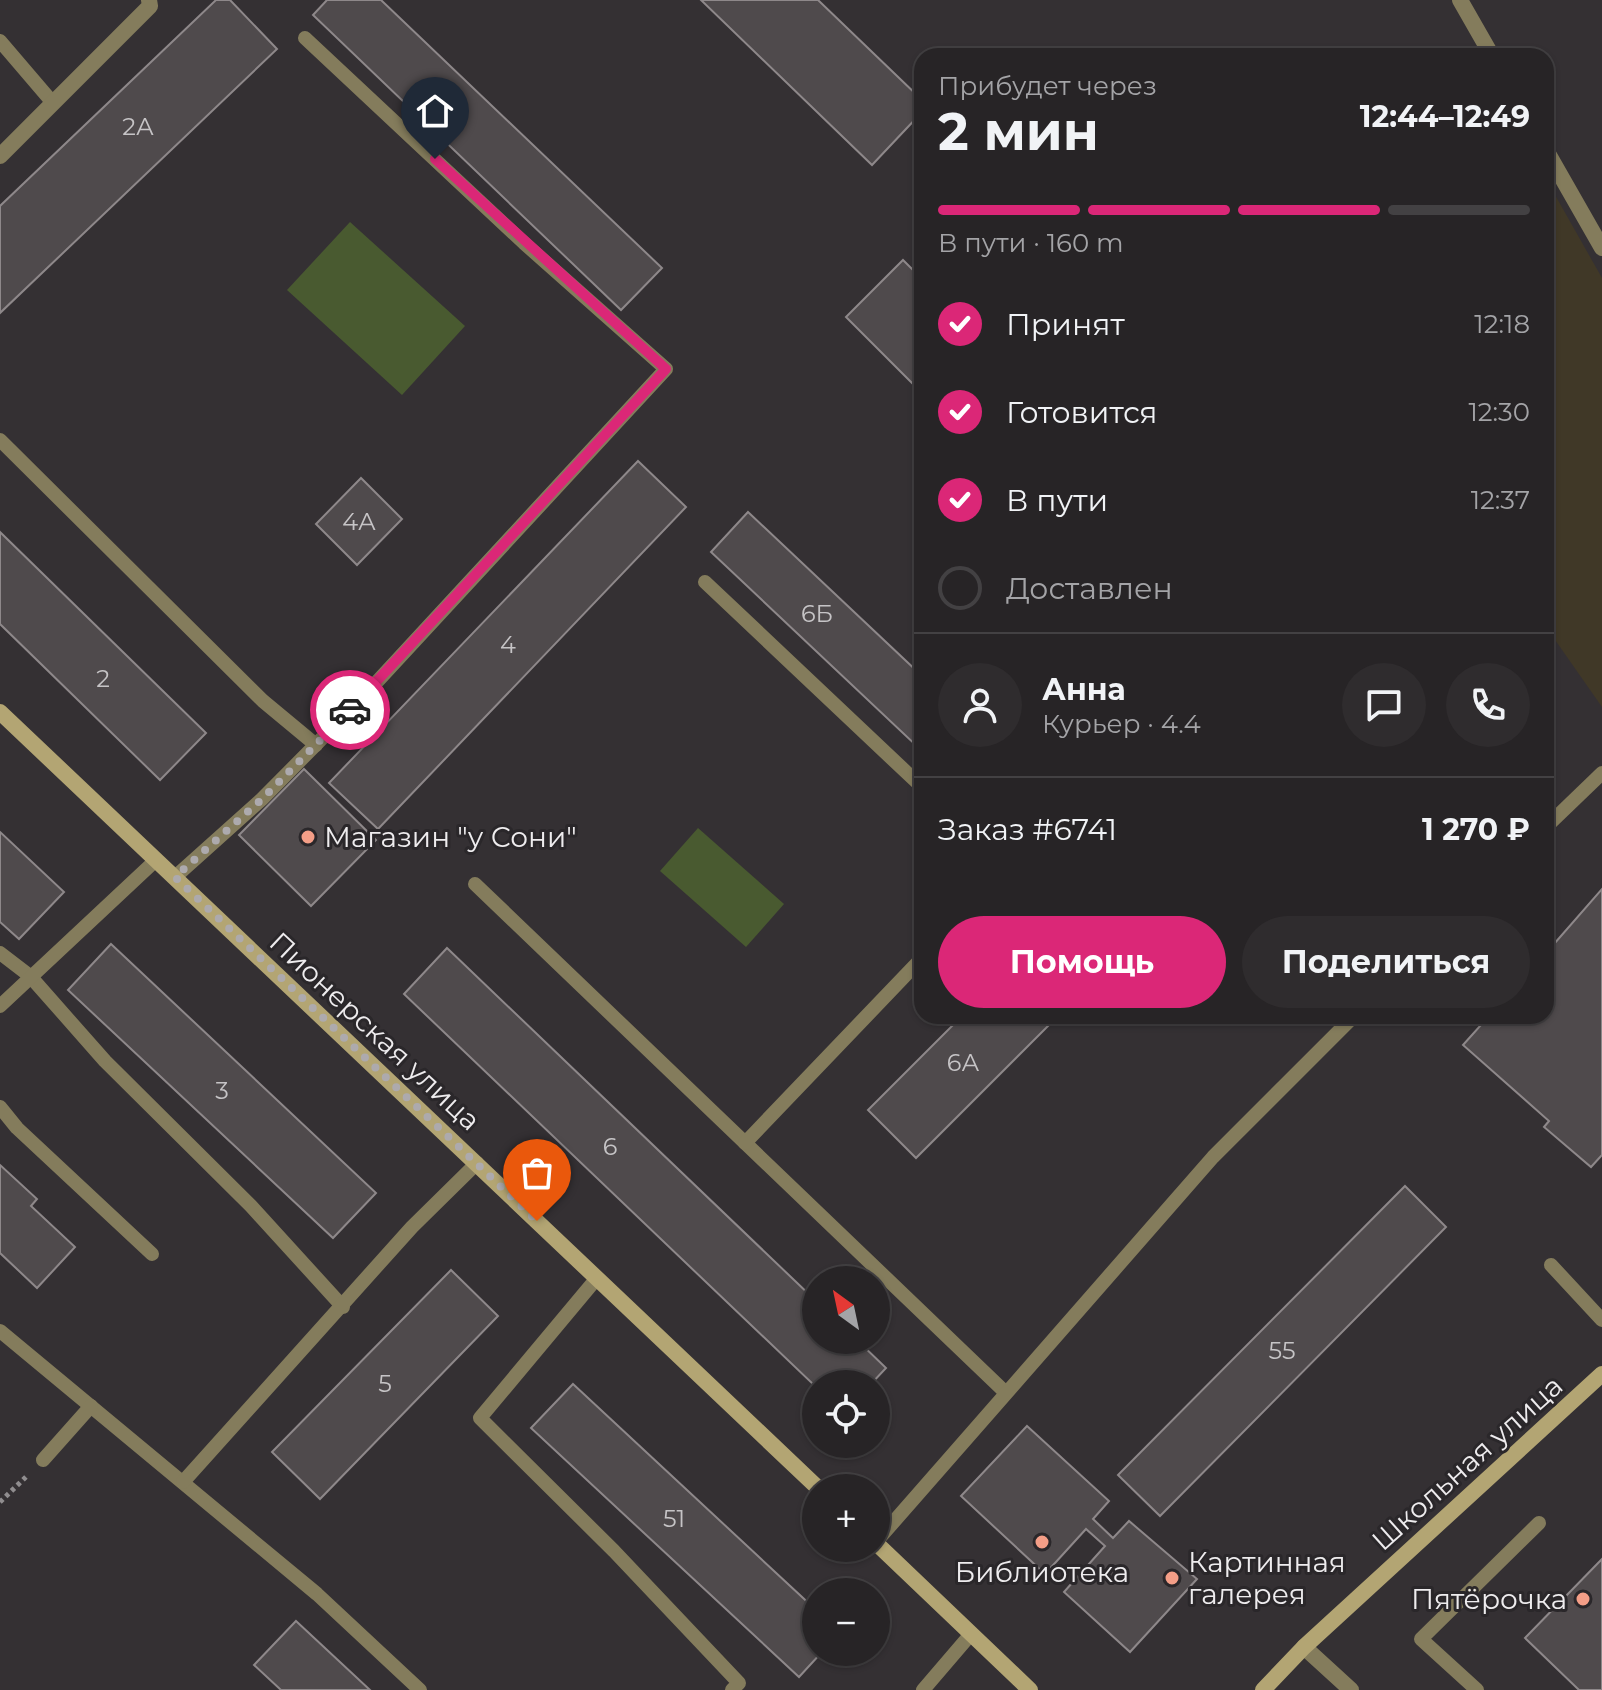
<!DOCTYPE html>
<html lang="ru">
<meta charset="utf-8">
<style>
body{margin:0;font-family:Montserrat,sans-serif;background:#2f2c2e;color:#f1f3f6;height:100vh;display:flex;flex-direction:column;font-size:30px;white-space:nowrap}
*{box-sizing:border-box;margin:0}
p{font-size:26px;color:#a4a4a7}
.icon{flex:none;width:44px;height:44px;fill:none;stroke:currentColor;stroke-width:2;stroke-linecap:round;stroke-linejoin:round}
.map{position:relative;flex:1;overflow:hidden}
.panel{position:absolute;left:914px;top:48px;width:640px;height:976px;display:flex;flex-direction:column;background:#272426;border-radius:24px;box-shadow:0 2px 6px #0004,0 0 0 2px #434143}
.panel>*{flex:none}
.needle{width:52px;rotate:327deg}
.tools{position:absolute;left:802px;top:1266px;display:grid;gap:16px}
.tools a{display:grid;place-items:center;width:88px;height:88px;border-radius:50%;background:#272426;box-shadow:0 2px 6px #0004,0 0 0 2px #434143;font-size:40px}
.pin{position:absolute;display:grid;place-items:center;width:68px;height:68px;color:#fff;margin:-82px -34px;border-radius:50% 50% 50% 0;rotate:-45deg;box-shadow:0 0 8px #0007}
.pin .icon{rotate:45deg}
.courier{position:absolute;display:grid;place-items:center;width:80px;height:80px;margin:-40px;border:6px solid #db2777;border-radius:50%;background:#fff;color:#222;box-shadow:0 2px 10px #0007}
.head em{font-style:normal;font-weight:700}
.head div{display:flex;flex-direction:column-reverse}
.head{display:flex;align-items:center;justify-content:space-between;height:136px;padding:0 24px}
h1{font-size:52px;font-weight:700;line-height:60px}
.bar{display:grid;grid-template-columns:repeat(4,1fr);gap:12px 8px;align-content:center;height:96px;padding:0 24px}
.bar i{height:10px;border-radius:6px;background:#434143}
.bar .selected{background:#db2777}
.bar p{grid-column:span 4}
.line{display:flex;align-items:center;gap:20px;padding:0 24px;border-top:2px solid #434143}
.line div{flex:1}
.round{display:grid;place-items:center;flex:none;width:84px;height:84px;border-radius:42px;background:#2f2c2e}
ol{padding:0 24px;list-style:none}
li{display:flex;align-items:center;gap:24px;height:88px}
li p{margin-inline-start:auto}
li .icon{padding:8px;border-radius:50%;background:#db2777;color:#fff;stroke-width:4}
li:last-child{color:#a4a4a7}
li i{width:44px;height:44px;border:4px solid #434143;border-radius:50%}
.action{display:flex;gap:16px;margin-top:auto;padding:16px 24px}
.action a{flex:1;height:92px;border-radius:48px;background:#db2777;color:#fff;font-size:32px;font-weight:700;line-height:92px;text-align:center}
.action a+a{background:#2f2c2e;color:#f1f3f6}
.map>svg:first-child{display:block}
.industrial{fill:#403827}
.green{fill:#495a30}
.building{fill:#4f4a4c;stroke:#8e888a;stroke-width:2}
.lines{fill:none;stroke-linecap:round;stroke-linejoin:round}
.path{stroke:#908d8f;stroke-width:5;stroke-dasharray:4 4;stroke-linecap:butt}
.lane{stroke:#847c5c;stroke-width:14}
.street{stroke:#847c5c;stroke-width:16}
.secondary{stroke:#b3a573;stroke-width:16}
.done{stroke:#adaaad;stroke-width:8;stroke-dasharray:0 14.4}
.route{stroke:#db2777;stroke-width:10}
.poi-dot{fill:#f49e87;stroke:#2a272a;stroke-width:3}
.labels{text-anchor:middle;stroke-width:6;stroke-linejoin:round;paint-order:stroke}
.number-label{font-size:24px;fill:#c6c4c6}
.poi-label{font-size:28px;fill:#eeecee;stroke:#2a272a;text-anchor:start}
.street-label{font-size:28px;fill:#eeecee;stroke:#2a272a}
</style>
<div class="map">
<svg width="1602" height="1690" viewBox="0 0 1602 1690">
<rect width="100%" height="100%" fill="#343033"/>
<polygon class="industrial" points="1546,179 1602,278 1602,707 1546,627"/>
<g class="green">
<polygon points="350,222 465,326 402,395 287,290"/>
<polygon points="698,828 784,904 746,947 660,871"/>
</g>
<g class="building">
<polygon points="216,0 230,0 277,49 0,313 0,206"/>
<polygon points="327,0 381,0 662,268 621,310 313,15"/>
<polygon points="701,0 818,0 922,100 922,112 872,165"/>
<polygon points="903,260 922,279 922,393 846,317"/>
<polygon points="638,461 686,507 378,829 329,783"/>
<polygon points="361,478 402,519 357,565 316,524"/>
<polygon points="748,512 922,676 922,751 711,552"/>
<polygon points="0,532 206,733 160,780 0,624"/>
<polygon points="304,769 376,840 311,906 239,835"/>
<polygon points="0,832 64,892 19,939 0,922"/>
<polygon points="1602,889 1602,1155 1591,1167 1544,1127 1549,1121 1463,1045 1489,1016 1546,1016 1546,937 1554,944"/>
<polygon points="111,944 376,1193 333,1238 68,990"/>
<polygon points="447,948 816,1301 816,1340 857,1340 886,1368 871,1384 816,1384 816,1387 404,994"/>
<polygon points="962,1016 1058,1016 916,1158 868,1110"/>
<polygon points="0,1165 37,1199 31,1206 75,1247 37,1288 0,1253"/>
<polygon points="1405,1186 1446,1227 1160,1516 1118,1475"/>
<polygon points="451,1270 498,1316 320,1499 272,1452"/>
<polygon points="573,1384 816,1610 816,1652 822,1652 799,1677 531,1428"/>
<polygon points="1027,1426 1109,1501 1093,1519 1113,1538 1129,1521 1197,1579 1130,1652 1064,1592 1105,1546 1086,1529 1045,1574 961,1496"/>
<polygon points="1602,1559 1602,1690 1579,1690 1525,1638"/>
<polygon points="296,1621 370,1690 281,1690 254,1665"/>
</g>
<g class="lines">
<polyline class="path" points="0,1502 28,1475"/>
<g class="lane">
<polyline points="0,41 53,103"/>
<polyline points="0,440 263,701 316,745"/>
<polyline points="705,582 922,787"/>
<polyline points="1546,827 1602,773"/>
<polyline points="175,877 262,799 362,698 666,369 524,243 305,38"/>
<polyline points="475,884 1005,1392"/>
<polyline points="0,953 30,976 105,1061 251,1206 343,1307"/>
<polyline points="0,1006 156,860"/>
<polyline points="0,1107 17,1128 152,1254"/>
<polyline points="745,1143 922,958"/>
<polyline points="1551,1265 1602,1320"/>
<polyline points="597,1278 480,1418 614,1551 739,1683 732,1690"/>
<polyline points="0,1331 317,1594 420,1690"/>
<polyline points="43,1460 91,1406"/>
<polyline points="183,1482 412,1227 477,1163"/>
<polyline points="876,1542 1213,1157 1354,1016"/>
<polyline points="923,1690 971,1634"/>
<polyline points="1477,1690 1421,1639 1539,1523"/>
</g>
<g class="street">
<polyline points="1460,0 1492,56"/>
<polyline points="1546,150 1602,248"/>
<polyline points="0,156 150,6 149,0"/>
<polyline points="1304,1647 1351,1690"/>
</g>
<g class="secondary">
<polyline points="0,712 818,1488"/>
<polyline points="876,1543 1030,1690"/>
<polyline points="1263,1690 1304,1647 1602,1374"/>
</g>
</g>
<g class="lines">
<polyline class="done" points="350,710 262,799 175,877 537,1221"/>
<polyline class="route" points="350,710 666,369 435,159"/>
</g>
<g class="poi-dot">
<circle cx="308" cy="837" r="8"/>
<circle cx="1042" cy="1542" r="8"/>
<circle cx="1172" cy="1578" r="8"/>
<circle cx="1583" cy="1599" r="8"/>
</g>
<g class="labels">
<g class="number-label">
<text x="138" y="135">2А</text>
<text x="359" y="530">4А</text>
<text x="817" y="622">6Б</text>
<text x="508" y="653">4</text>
<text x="103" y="687">2</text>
<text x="963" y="1071">6А</text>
<text x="222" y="1099">3</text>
<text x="610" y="1155">6</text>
<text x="1282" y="1359">55</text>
<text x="385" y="1392">5</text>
<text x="674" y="1527">51</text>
</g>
<g class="poi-label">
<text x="324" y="847">Магазин "у Сони"</text>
<text x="1188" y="1572">Картинная<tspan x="1188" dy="32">галерея</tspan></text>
<text x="1042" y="1582" text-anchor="middle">Библиотека</text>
<text x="1567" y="1609" text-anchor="end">Пятёрочка</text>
</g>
<g class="street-label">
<text transform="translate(375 1031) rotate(43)" y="10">Пионерская улица</text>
<text transform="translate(1467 1463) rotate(-42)" y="10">Школьная улица</text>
</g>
</g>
</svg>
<div class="tools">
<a><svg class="needle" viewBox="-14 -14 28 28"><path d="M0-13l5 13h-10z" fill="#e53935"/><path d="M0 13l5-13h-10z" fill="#a4a4a7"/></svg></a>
<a><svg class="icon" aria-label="locate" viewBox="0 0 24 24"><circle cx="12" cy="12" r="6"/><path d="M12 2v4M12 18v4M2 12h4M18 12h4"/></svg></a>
<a>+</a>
<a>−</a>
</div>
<div class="pin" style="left:537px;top:1221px;background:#ea580c"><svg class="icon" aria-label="bag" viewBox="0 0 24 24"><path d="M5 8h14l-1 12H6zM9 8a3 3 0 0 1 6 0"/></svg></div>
<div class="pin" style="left:435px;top:159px;background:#1f2937"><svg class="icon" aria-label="home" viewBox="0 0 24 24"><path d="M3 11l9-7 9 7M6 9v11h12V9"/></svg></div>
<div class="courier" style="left:350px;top:710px"><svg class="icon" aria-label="car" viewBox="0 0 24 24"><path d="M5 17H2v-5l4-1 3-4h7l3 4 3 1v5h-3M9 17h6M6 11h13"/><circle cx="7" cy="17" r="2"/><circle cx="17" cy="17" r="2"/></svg></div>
<section class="panel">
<div class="head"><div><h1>2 мин</h1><p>Прибудет через</p></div><em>12:44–12:49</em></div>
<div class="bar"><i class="selected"></i><i class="selected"></i><i class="selected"></i><i></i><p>В пути · 160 m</p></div>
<ol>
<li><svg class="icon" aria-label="check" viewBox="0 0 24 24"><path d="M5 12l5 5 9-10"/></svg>Принят<p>12:18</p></li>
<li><svg class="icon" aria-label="check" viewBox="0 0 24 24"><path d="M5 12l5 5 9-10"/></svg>Готовится<p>12:30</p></li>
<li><svg class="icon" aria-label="check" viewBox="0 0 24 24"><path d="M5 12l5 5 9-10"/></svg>В пути<p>12:37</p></li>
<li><i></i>Доставлен</li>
</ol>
<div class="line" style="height:144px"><a class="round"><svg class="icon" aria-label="person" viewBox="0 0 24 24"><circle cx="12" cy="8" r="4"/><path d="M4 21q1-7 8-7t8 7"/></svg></a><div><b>Анна</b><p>Курьер · 4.4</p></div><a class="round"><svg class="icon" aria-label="chat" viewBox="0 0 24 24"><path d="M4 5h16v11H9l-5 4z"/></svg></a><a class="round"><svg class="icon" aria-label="phone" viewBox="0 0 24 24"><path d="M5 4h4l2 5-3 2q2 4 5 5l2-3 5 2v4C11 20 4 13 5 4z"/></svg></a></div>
<div class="line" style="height:104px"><div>Заказ #6741</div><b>1 270 ₽</b></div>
<div class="action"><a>Помощь</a><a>Поделиться</a></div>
</section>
</div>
